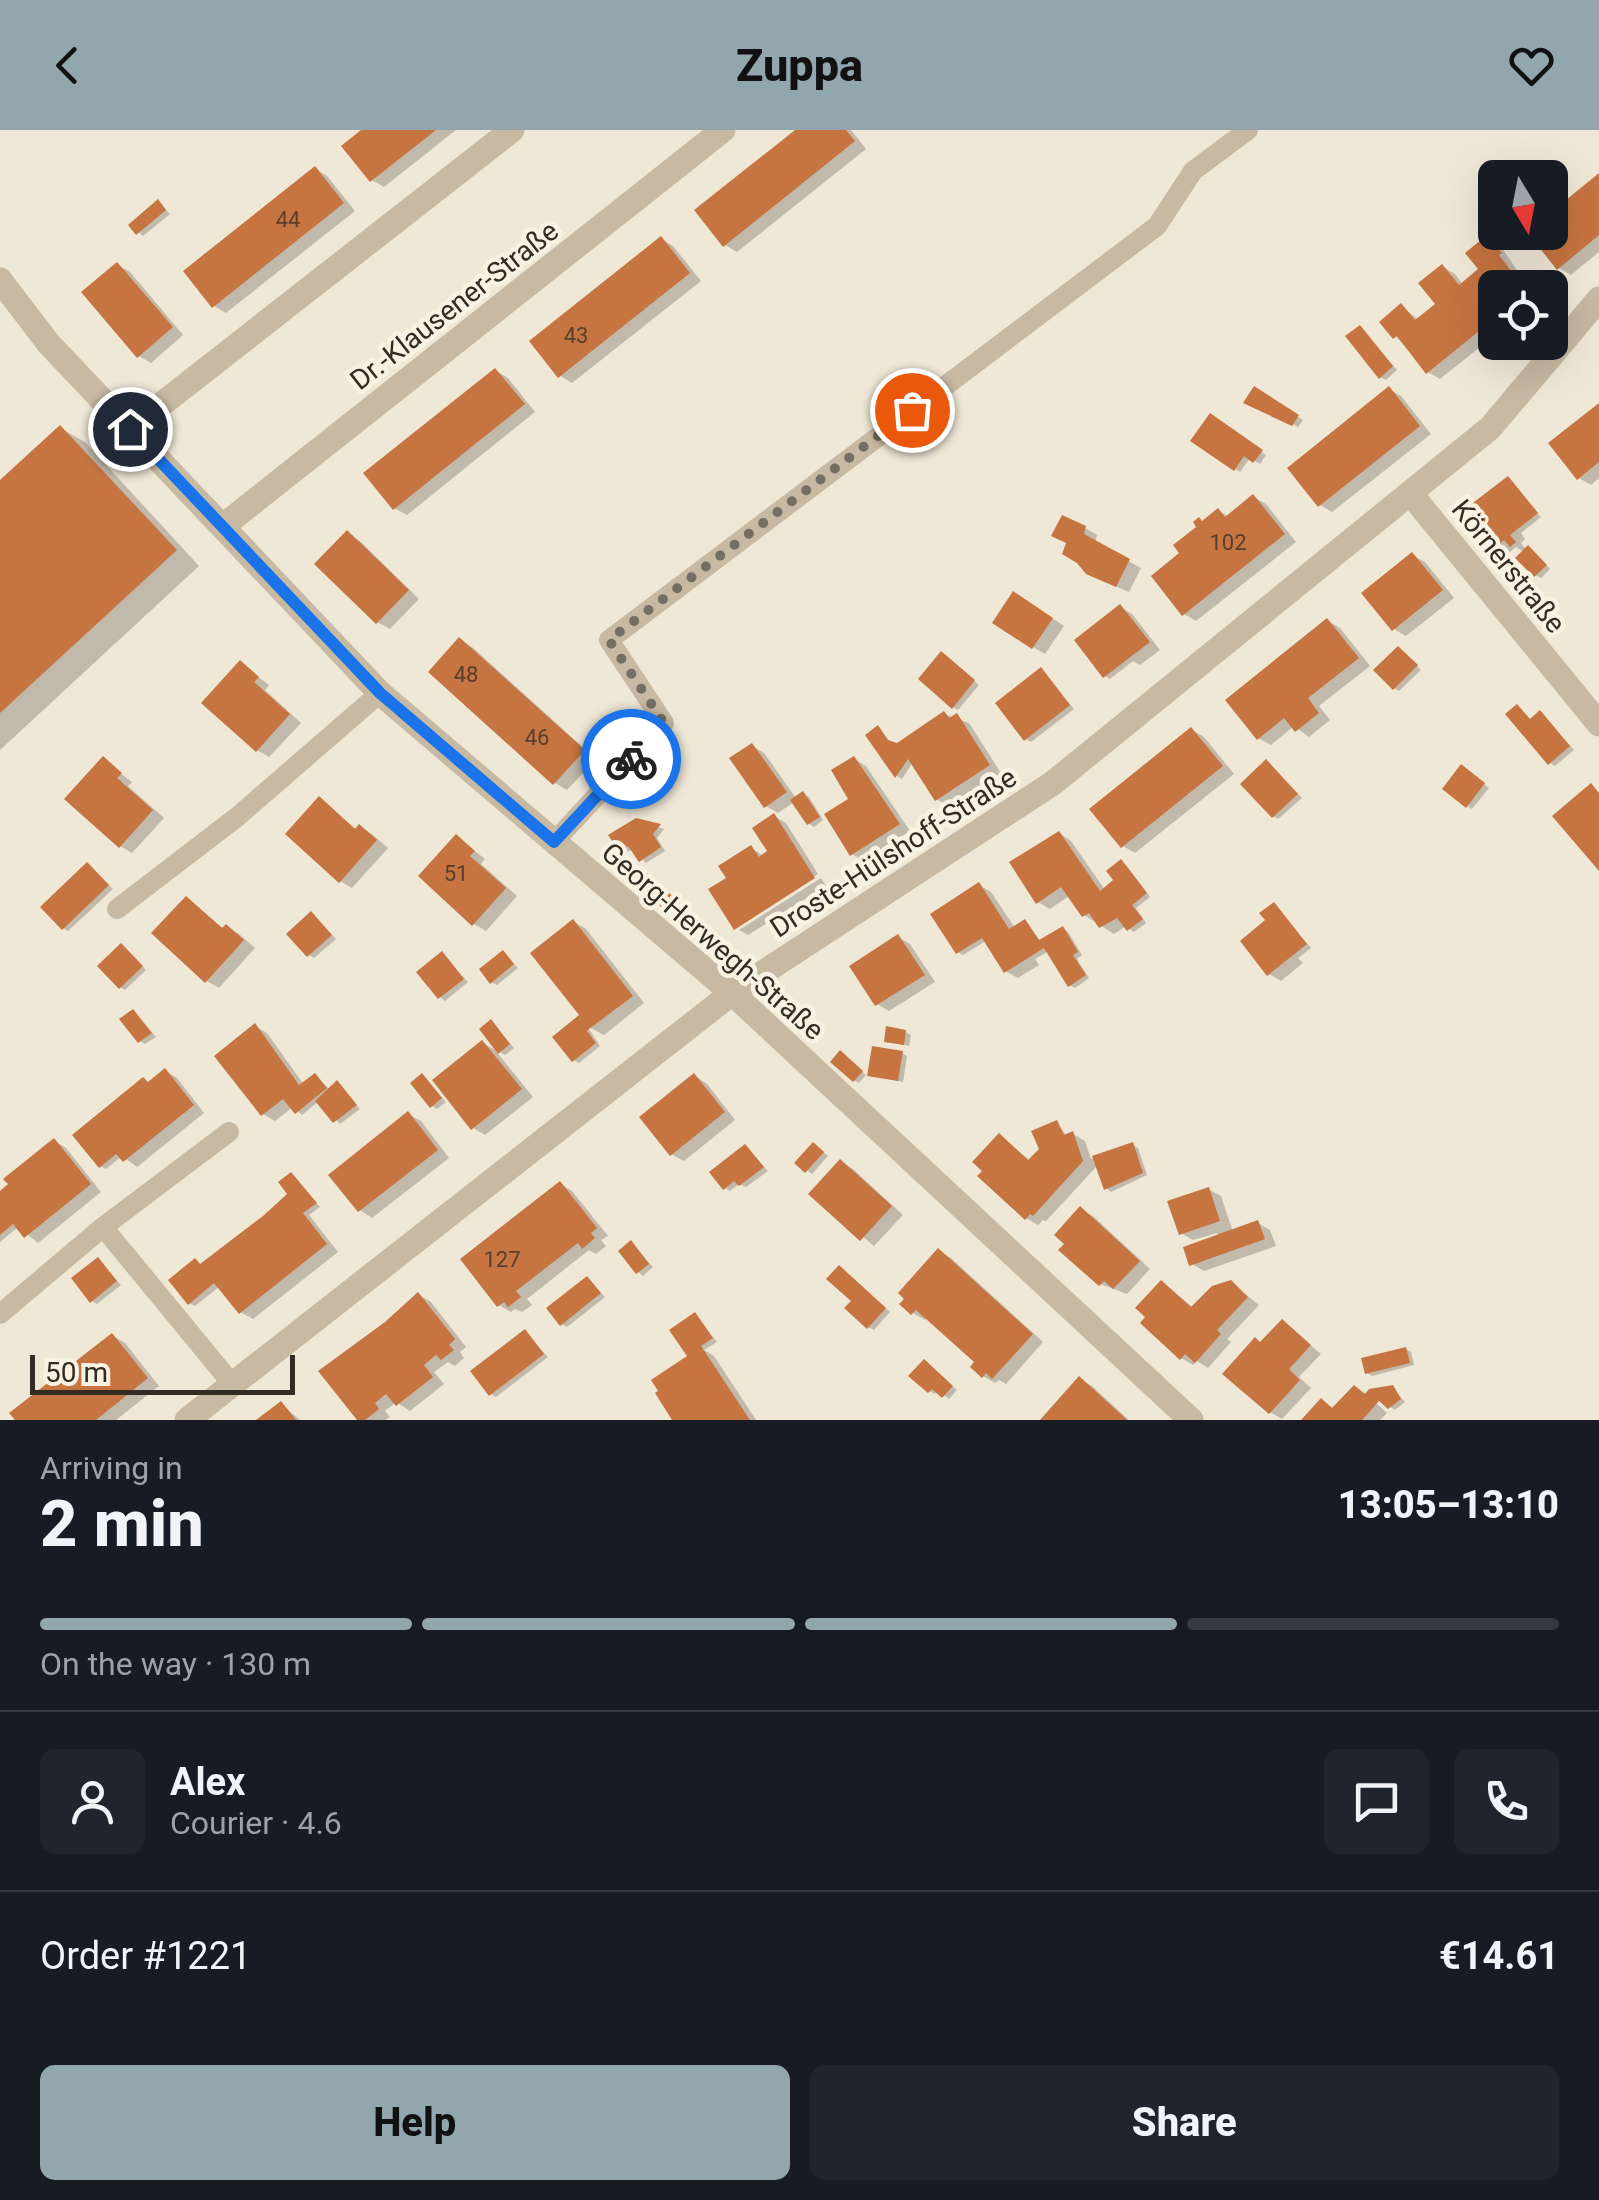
<!DOCTYPE html>
<meta charset="utf-8">
<style>
body{margin:0;font-family:Roboto,sans-serif;background:#20242c;color:#f1f3f6;height:100vh;display:flex;flex-direction:column;font-size:38px;white-space:nowrap}
*{box-sizing:border-box;margin:0}
p{font-size:32px;color:#9ea1a6}
.icon{flex:none;width:55px;height:55px;fill:none;stroke:currentColor;stroke-width:2;stroke-linecap:round;stroke-linejoin:round}
.map{position:relative;height:1290px;overflow:hidden}
.panel{display:flex;flex-direction:column;background:#171b24;flex:1}
.panel>*{flex:none}
.needle{width:65px;rotate:170deg}
.fabs{position:absolute;left:1478px;top:30px;display:grid;gap:20px}
.fabs a{display:grid;place-items:center;width:90px;height:90px;border-radius:15px;background:#171b24;box-shadow:0 10px 40px #0002;font-size:50px}
.scale{position:absolute;left:30px;bottom:25px;width:265px;box-sizing:border-box;padding-left:10px;border:5px solid #332c25;border-top:0;font-size:28px;line-height:35px;white-space:nowrap;color:#332c25;-webkit-text-stroke:8px #f8f2e3;paint-order:stroke}
.pin{position:absolute;display:grid;place-items:center;width:85px;height:85px;color:#fff;margin:-42px;border:5px solid #fff;border-radius:50%;box-shadow:0 2px 10px #0007}
.courier{position:absolute;display:grid;place-items:center;width:100px;height:100px;margin:-50px;border:8px solid #1a73e8;border-radius:50%;background:#fff;color:#222;box-shadow:0 2px 12px #0007}
.headline em{font-style:normal;font-weight:800}
.headline div{display:flex;flex-direction:column-reverse}
.headline{display:flex;align-items:center;justify-content:space-between;height:170px;padding:0 40px}
h1{font-size:65px;font-weight:800;line-height:75px}
.bar{display:grid;grid-template-columns:repeat(4,1fr);gap:15px 10px;align-content:center;height:120px;padding:0 40px}
.bar i{height:12px;border-radius:8px;background:#363941}
.bar .current{background:#91a6ad}
.bar p{grid-column:span 4}
.line{display:flex;align-items:center;gap:25px;padding:0 40px;border-top:2px solid #363941}
.line div{flex:1}
.round{display:grid;place-items:center;flex:none;width:105px;height:105px;border-radius:15px;background:#20242c}
.action{display:flex;gap:20px;margin-top:auto;padding:20px 40px}
.action a{flex:1;height:115px;border-radius:15px;background:#91a6ad;color:#111;font-size:40px;font-weight:800;line-height:115px;text-align:center}
.action a+a{background:#20242c;color:#f1f3f6}
header{display:flex;justify-content:space-between;align-items:center;height:130px;padding:0 40px;background:#91a6ad;color:#111;font-size:45px;font-weight:800}
.map>svg:first-child{display:block}
.shadow{fill:#0003}
.building{fill:#c67440}
.lines{fill:none;stroke-linecap:round;stroke-linejoin:round}
.lane{stroke:#c8b9a3;stroke-width:20}
.street{stroke:#c8b9a3;stroke-width:25}
.done{stroke:#756e63;stroke-width:10;stroke-dasharray:0 18}
.route{stroke:#1a73e8;stroke-width:12}
.labels{text-anchor:middle;stroke-width:9;stroke-linejoin:round;paint-order:stroke}
.number-label{font-size:22px;fill:#583e2c}
.street-label{font-size:28px;fill:#332c25;stroke:#f8f2e3}
</style>
<header><svg class="icon" aria-label="back" viewBox="0 0 24 24"><path d="M15 5l-7 7 7 7"/></svg>Zuppa<svg class="icon" aria-label="heart" viewBox="0 0 24 24"><path d="M12 20l-8-8c-3-5 5-10 8-4 3-6 11-1 8 4z"/></svg></header>
<div class="map">
<svg width="1599" height="1290" viewBox="0 0 1599 1290">
<rect width="100%" height="100%" fill="#f0e8d7"/>
<g class="shadow">
<polygon points="365,0 456,0 384,57 372,50"/>
<polygon points="799,0 851,0 866,19 737,122 725,115"/>
<polygon points="315,39 327,46 355,81 226,183 214,176"/>
<polygon points="1599,46 1599,122 1571,145 1559,138 1550,102 1550,86"/>
<polygon points="158,72 170,84 143,106 131,95"/>
<polygon points="1487,108 1500,115 1529,158 1495,158 1495,205 1440,249 1428,242 1383,192 1401,176 1419,190 1438,175 1443,137 1455,144 1463,155 1482,140"/>
<polygon points="661,109 673,116 701,151 572,253 560,246"/>
<polygon points="118,135 130,142 183,205 151,233 139,226"/>
<polygon points="1360,198 1397,240 1386,250 1380,247"/>
<polygon points="496,241 508,248 535,282 407,385 394,378"/>
<polygon points="1255,259 1303,290 1298,297 1247,272"/>
<polygon points="1389,259 1401,266 1431,304 1332,382 1320,375"/>
<polygon points="1599,276 1599,348 1591,355 1579,348"/>
<polygon points="1210,286 1266,325 1260,334 1250,328 1240,342 1193,311"/>
<polygon points="60,298 85,312 199,436 0,620 0,353"/>
<polygon points="1508,349 1541,387 1521,403 1525,409 1521,413 1526,420 1533,421 1550,439 1541,448 1535,445 1524,422 1516,417 1506,425 1494,418"/>
<polygon points="1254,367 1266,374 1296,412 1196,491 1184,484 1183,424 1203,393 1219,381 1229,387"/>
<polygon points="1085,398 1097,405 1095,413 1141,438 1129,462 1101,450 1069,414"/>
<polygon points="348,404 360,411 419,469 390,499 377,492"/>
<polygon points="1412,425 1425,432 1454,468 1406,506 1394,499"/>
<polygon points="1026,471 1064,496 1045,524 1033,517"/>
<polygon points="1120,477 1132,484 1160,520 1140,535 1133,531 1110,549 1105,546"/>
<polygon points="1328,491 1340,498 1370,536 1319,576 1330,590 1309,607 1294,596 1271,615 1258,608"/>
<polygon points="460,510 472,517 596,629 567,660 555,653"/>
<polygon points="1403,522 1421,540 1399,561 1394,558"/>
<polygon points="946,527 979,555 958,580 953,577"/>
<polygon points="240,533 269,555 265,560 301,593 269,627 257,620"/>
<polygon points="1041,540 1074,579 1031,612 1026,609"/>
<polygon points="1517,577 1531,591 1545,587 1574,620 1555,636 1550,633"/>
<polygon points="944,584 969,593 1001,643 949,676 936,669 913,632 902,649 897,646 869,605 878,598 892,614 900,616"/>
<polygon points="1192,600 1204,607 1234,644 1135,723 1123,716"/>
<polygon points="752,616 764,623 796,668 803,664 809,667 823,690 814,697 808,693 794,672 778,683 766,676"/>
<polygon points="854,629 866,636 910,701 864,731 852,724"/>
<polygon points="103,630 132,652 128,656 164,688 132,723 120,716"/>
<polygon points="1267,632 1302,668 1278,689 1273,686"/>
<polygon points="1467,641 1489,658 1472,679 1467,676"/>
<polygon points="319,669 357,700 360,697 372,704 388,718 352,758 340,751"/>
<polygon points="774,686 786,693 818,744 738,794 738,799 729,749 751,718 764,726 770,722"/>
<polygon points="636,690 664,699 657,708 665,721 646,733 633,719 626,723 621,720"/>
<polygon points="1059,703 1071,711 1105,760 1117,750 1121,732 1126,735 1150,767 1136,778 1146,793 1134,802 1126,796 1114,804 1084,785 1069,766 1050,779 1038,772"/>
<polygon points="457,707 485,729 481,734 517,766 486,801 474,794"/>
<polygon points="92,738 113,759 68,801 63,798"/>
<polygon points="650,747 683,777 676,785 671,782"/>
<polygon points="821,748 826,756 748,805 739,800"/>
<polygon points="979,755 991,762 1015,798 1025,792 1041,812 1063,799 1068,802 1082,825 1077,829 1089,848 1075,858 1069,855 1049,821 1035,829 1039,835 1018,848 1005,841 986,811 963,825 958,822"/>
<polygon points="186,769 224,799 226,797 239,804 255,818 219,858 207,851"/>
<polygon points="1274,775 1311,818 1298,828 1303,833 1281,851 1269,844 1265,794"/>
<polygon points="311,784 336,809 314,828 309,825"/>
<polygon points="574,792 586,799 644,873 604,905 587,896 600,916 579,933 574,930 582,886"/>
<polygon points="898,807 910,814 935,852 889,881 877,874"/>
<polygon points="126,819 146,840 125,860 120,857"/>
<polygon points="504,823 518,838 497,855 491,852"/>
<polygon points="442,824 468,852 445,871 440,867"/>
<polygon points="133,882 156,907 145,914 140,911"/>
<polygon points="491,892 514,918 505,925 500,922"/>
<polygon points="255,896 267,903 304,955 315,946 330,960 337,953 360,979 340,994 319,971 302,985 293,977 275,991 263,984"/>
<polygon points="905,902 911,905 909,916 887,911"/>
<polygon points="483,913 495,920 533,967 485,1005 473,998"/>
<polygon points="902,923 907,926 903,952 870,945"/>
<polygon points="845,926 866,945 859,953 854,950"/>
<polygon points="165,941 177,948 204,983 137,1037 122,1026 106,1039 100,1036 150,954"/>
<polygon points="695,946 707,954 735,990 684,1031 671,1024"/>
<polygon points="423,947 446,972 437,979 432,976"/>
<polygon points="408,984 421,991 449,1028 372,1088 360,1080 332,1045"/>
<polygon points="1057,993 1067,1006 1073,1004 1085,1011 1091,1029 1132,1015 1138,1018 1147,1045 1111,1062 1106,1058 1098,1035 1046,1091 1043,1090 1038,1095 1026,1088 999,1006 1032,1032"/>
<polygon points="54,1011 66,1018 101,1062 38,1113 18,1097 0,1112 0,1064"/>
<polygon points="745,1017 768,1041 746,1057 739,1054 730,1061 725,1058"/>
<polygon points="819,1018 828,1026 812,1044 798,1033"/>
<polygon points="841,1032 853,1039 903,1085 874,1116 811,1064"/>
<polygon points="292,1045 320,1077 309,1085 338,1122 253,1189 240,1182 220,1156 195,1176 189,1173 195,1131 202,1135 291,1065"/>
<polygon points="560,1054 572,1061 608,1106 601,1110 606,1116 596,1124 589,1120 527,1169 532,1175 522,1182 515,1179 511,1182 499,1175"/>
<polygon points="1208,1059 1221,1066 1233,1102 1258,1093 1270,1100 1276,1116 1204,1141 1192,1134 1218,1107 1217,1103 1193,1110 1181,1103"/>
<polygon points="1080,1080 1093,1086 1150,1139 1127,1164 1100,1154 1067,1114"/>
<polygon points="632,1113 653,1137 643,1146 638,1142"/>
<polygon points="939,1121 951,1128 1043,1212 1006,1254 999,1250 995,1253 983,1246 978,1232 928,1187 925,1190 913,1183"/>
<polygon points="98,1130 121,1155 97,1174 92,1171"/>
<polygon points="844,1141 890,1182 874,1200 868,1197 854,1170"/>
<polygon points="587,1149 605,1167 567,1197 562,1194"/>
<polygon points="1162,1153 1194,1178 1231,1153 1259,1175 1227,1209 1231,1212 1208,1238 1197,1231 1193,1235 1181,1228"/>
<polygon points="419,1165 431,1172 466,1217 460,1222 464,1228 455,1236 448,1232 434,1242 444,1254 410,1281 396,1272 385,1281 390,1287 385,1290 360,1290"/>
<polygon points="695,1185 717,1212 704,1220 714,1226 756,1290 675,1290 691,1226"/>
<polygon points="1283,1192 1321,1224 1299,1247 1311,1258 1282,1289 1270,1282 1262,1214"/>
<polygon points="525,1202 548,1227 496,1267 491,1264"/>
<polygon points="113,1206 125,1213 159,1256 116,1290 18,1290"/>
<polygon points="1405,1219 1411,1222 1414,1235 1372,1246 1367,1243"/>
<polygon points="929,1235 957,1260 949,1269 938,1261 935,1264 929,1261"/>
<polygon points="1079,1249 1092,1256 1129,1290 1044,1290"/>
<polygon points="1354,1258 1367,1265 1393,1258 1405,1272 1395,1280 1374,1267 1372,1269 1387,1283 1380,1290 1305,1290 1321,1271 1335,1279"/>
<polygon points="281,1274 300,1290 260,1290"/>
</g>
<g class="building">
<polygon points="361,0 436,0 370,52 341,16"/>
<polygon points="795,0 846,0 855,11 723,117 694,80"/>
<polygon points="315,36 344,73 212,178 183,141"/>
<polygon points="1599,43 1599,105 1557,140 1527,102 1550,102 1550,83"/>
<polygon points="158,69 166,80 136,105 128,95"/>
<polygon points="1487,105 1502,123 1499,125 1524,158 1495,158 1495,188 1426,244 1397,206 1393,209 1379,192 1401,173 1415,190 1435,174 1418,153 1442,134 1459,155 1478,139 1465,123"/>
<polygon points="661,106 690,143 558,248 529,211"/>
<polygon points="117,132 173,197 137,228 81,162"/>
<polygon points="1360,195 1393,236 1379,249 1345,206"/>
<polygon points="495,238 525,274 393,380 363,343"/>
<polygon points="1254,256 1299,285 1292,296 1243,273"/>
<polygon points="1389,256 1420,296 1318,377 1287,338"/>
<polygon points="1599,273 1599,332 1577,350 1548,313"/>
<polygon points="1210,283 1263,320 1253,333 1244,326 1234,341 1190,311"/>
<polygon points="60,295 177,420 0,583 0,350"/>
<polygon points="1508,346 1538,383 1510,405 1516,412 1510,417 1504,410 1492,420 1461,382"/>
<polygon points="1253,364 1285,404 1182,486 1151,446 1179,423 1173,415 1196,397 1193,392 1199,387 1202,391 1218,378 1225,387"/>
<polygon points="1062,385 1086,396 1084,404 1130,429 1116,457 1086,444 1077,433 1062,424 1066,413 1051,406"/>
<polygon points="347,400 409,460 376,494 314,434"/>
<polygon points="1528,415 1547,435 1534,447 1515,428"/>
<polygon points="1412,422 1443,460 1392,501 1361,463"/>
<polygon points="1013,461 1053,488 1032,519 992,493"/>
<polygon points="1120,474 1150,512 1103,548 1074,510"/>
<polygon points="1327,488 1359,528 1308,568 1319,583 1295,602 1284,588 1257,610 1225,570"/>
<polygon points="459,507 585,620 553,655 428,542"/>
<polygon points="1398,516 1418,535 1393,560 1373,540"/>
<polygon points="941,521 975,550 952,579 918,549"/>
<polygon points="240,530 259,547 254,552 290,584 256,622 201,573"/>
<polygon points="1041,537 1070,575 1024,611 995,573"/>
<polygon points="1517,574 1530,589 1540,580 1570,616 1548,635 1505,584"/>
<polygon points="944,581 949,588 957,583 990,635 935,671 908,629 895,648 865,605 878,595 888,610 897,613"/>
<polygon points="1191,597 1223,636 1121,718 1089,679"/>
<polygon points="752,613 787,662 764,678 729,628"/>
<polygon points="103,626 122,643 117,648 153,680 119,718 64,669"/>
<polygon points="854,626 900,694 850,726 824,684 848,669 831,640"/>
<polygon points="1266,629 1298,664 1272,688 1240,654"/>
<polygon points="1461,634 1485,653 1466,678 1442,659"/>
<polygon points="1591,653 1599,663 1599,741 1552,686"/>
<polygon points="803,661 820,687 807,695 790,670"/>
<polygon points="319,666 355,699 359,694 377,710 339,753 285,704"/>
<polygon points="774,683 815,748 734,800 708,759 726,748 718,736 751,715 759,727 767,721 752,698"/>
<polygon points="636,688 661,694 653,704 661,717 639,732 628,716 619,722 608,705"/>
<polygon points="1059,701 1100,761 1113,750 1106,741 1121,729 1147,763 1132,775 1143,789 1127,801 1117,788 1099,798 1089,783 1082,787 1061,757 1036,774 1009,732"/>
<polygon points="456,704 475,721 470,726 506,758 472,796 418,746"/>
<polygon points="87,732 109,755 62,800 40,777"/>
<polygon points="645,741 680,773 669,784 634,752"/>
<polygon points="979,752 1009,799 1025,789 1039,810 1063,796 1078,822 1073,825 1086,845 1068,857 1044,818 1004,843 982,808 956,824 930,784"/>
<polygon points="186,766 222,798 226,794 244,810 205,853 151,803"/>
<polygon points="1274,772 1307,814 1267,846 1240,811 1265,790 1259,783"/>
<polygon points="311,781 332,805 307,827 286,804"/>
<polygon points="573,789 633,866 589,899 587,901 596,913 572,932 552,907 579,885 530,823"/>
<polygon points="898,804 925,845 875,876 849,836"/>
<polygon points="121,813 143,836 119,859 97,836"/>
<polygon points="503,820 514,834 490,854 479,839"/>
<polygon points="442,821 464,849 438,869 416,842"/>
<polygon points="133,879 152,903 138,913 119,889"/>
<polygon points="491,889 510,914 498,924 479,899"/>
<polygon points="255,893 299,955 315,943 327,958 295,984 283,969 261,986 214,926"/>
<polygon points="886,896 906,900 904,915 884,912"/>
<polygon points="482,910 522,959 471,1000 432,950"/>
<polygon points="872,916 903,921 898,951 867,946"/>
<polygon points="840,920 863,941 853,952 830,932"/>
<polygon points="165,938 194,975 123,1032 116,1024 99,1038 72,1005 143,947 148,952"/>
<polygon points="422,943 442,968 430,978 410,953"/>
<polygon points="694,943 725,982 670,1026 639,987"/>
<polygon points="337,950 357,975 333,993 315,971"/>
<polygon points="408,981 438,1020 358,1082 328,1045"/>
<polygon points="1057,990 1064,1005 1073,1001 1083,1031 1033,1086 1030,1084 1025,1090 977,1046 982,1041 972,1032 999,1003 1028,1030 1039,1019 1031,1001"/>
<polygon points="54,1008 91,1054 24,1108 13,1094 0,1105 0,1061 8,1054 3,1049"/>
<polygon points="813,1012 824,1022 805,1043 794,1033"/>
<polygon points="1133,1012 1143,1043 1104,1060 1092,1026"/>
<polygon points="745,1014 764,1037 739,1056 734,1051 723,1060 709,1042"/>
<polygon points="840,1029 892,1076 860,1111 808,1064"/>
<polygon points="291,1042 317,1073 303,1083 327,1114 239,1184 214,1153 188,1175 168,1150 195,1128 200,1134 263,1086 287,1064 278,1052"/>
<polygon points="560,1051 597,1098 591,1103 595,1108 582,1119 578,1113 516,1161 521,1167 508,1177 504,1172 497,1177 460,1129"/>
<polygon points="1209,1057 1220,1091 1179,1105 1167,1071"/>
<polygon points="1080,1076 1140,1131 1113,1159 1104,1151 1099,1156 1058,1120 1064,1114 1054,1105"/>
<polygon points="1258,1090 1265,1109 1189,1136 1183,1117"/>
<polygon points="631,1110 649,1134 636,1144 618,1121"/>
<polygon points="938,1118 1033,1204 992,1249 986,1243 982,1248 970,1237 974,1232 916,1180 911,1185 899,1174 904,1169 898,1163"/>
<polygon points="98,1127 117,1151 90,1173 71,1148"/>
<polygon points="839,1135 886,1178 867,1199 844,1178 851,1171 826,1149"/>
<polygon points="587,1146 601,1163 560,1196 546,1178"/>
<polygon points="1161,1150 1191,1177 1212,1156 1231,1150 1248,1167 1217,1200 1221,1204 1195,1233 1185,1224 1180,1230 1140,1193 1145,1187 1135,1178"/>
<polygon points="418,1162 455,1209 449,1215 454,1220 441,1230 436,1225 424,1235 433,1247 396,1276 386,1264 375,1273 379,1279 365,1290 357,1290 318,1241 385,1192"/>
<polygon points="695,1182 713,1208 701,1216 750,1290 672,1290 655,1263 658,1261 651,1250 687,1226 669,1200"/>
<polygon points="1282,1189 1311,1215 1289,1239 1300,1250 1269,1284 1222,1244 1255,1207 1260,1212"/>
<polygon points="525,1199 544,1224 489,1266 470,1241"/>
<polygon points="112,1203 148,1248 96,1290 15,1290 9,1283"/>
<polygon points="1406,1217 1410,1233 1365,1244 1361,1228"/>
<polygon points="924,1229 953,1256 942,1268 932,1259 928,1263 908,1246"/>
<polygon points="1079,1246 1127,1290 1040,1290"/>
<polygon points="1354,1255 1365,1264 1369,1259 1393,1255 1401,1269 1388,1279 1379,1271 1362,1290 1301,1290 1321,1268 1332,1278"/>
<polygon points="281,1271 296,1290 256,1290"/>
</g>
<g class="lines">
<g class="lane">
<polyline points="554,712 664,593 609,510 1157,96 1193,41 1248,0"/>
<polyline points="117,779 237,687 380,563"/>
<polyline points="103,1097 233,1255"/>
<polyline points="0,1184 103,1097 229,1002"/>
</g>
<g class="street">
<polyline points="0,150 49,214 380,563 732,863 1191,1290"/>
<polyline points="130,299 512,0"/>
<polyline points="1410,363 1599,594"/>
<polyline points="223,396 723,0"/>
<polyline points="187,1290 732,863 1053,653 1490,298 1599,169"/>
</g>
</g>
<g class="lines">
<polyline class="done" points="631,629 664,593 609,510 912,280"/>
<polyline class="route" points="130,299 380,563 554,712 631,629"/>
</g>
<g class="labels">
<g class="number-label">
<text x="288" y="97">44</text>
<text x="576" y="213">43</text>
<text x="1228" y="420">102</text>
<text x="466" y="552">48</text>
<text x="537" y="615">46</text>
<text x="456" y="751">51</text>
<text x="502" y="1137">127</text>
</g>
<g class="street-label">
<text transform="translate(454 175) rotate(-38)" y="10">Dr.-Klausener-Straße</text>
<text transform="translate(1509 436) rotate(51)" y="10">Körnerstraße</text>
<text transform="translate(893 722) rotate(-33)" y="10">Droste-Hülshoff-Straße</text>
<text transform="translate(713 811) rotate(41)" y="10">Georg-Herwegh-Straße</text>
</g>
</g>
</svg>
<div class="fabs">
<a><svg class="needle" viewBox="-14 -14 28 28"><path d="M0-13l5 13h-10z" fill="#e53935"/><path d="M0 13l5-13h-10z" fill="#9ea1a6"/></svg></a>
<a><svg class="icon" aria-label="locate" viewBox="0 0 24 24"><circle cx="12" cy="12" r="6"/><path d="M12 2v4M12 18v4M2 12h4M18 12h4"/></svg></a>
</div>
<div class="scale">50 m</div>
<div class="pin" style="left:912px;top:280px;background:#ea580c"><svg class="icon" aria-label="bag" viewBox="0 0 24 24"><path d="M5 8h14l-1 12H6zM9 8a3 3 0 0 1 6 0"/></svg></div>
<div class="pin" style="left:130px;top:299px;background:#1f2937"><svg class="icon" aria-label="home" viewBox="0 0 24 24"><path d="M3 11l9-7 9 7M6 9v11h12V9"/></svg></div>
<div class="courier" style="left:631px;top:629px"><svg class="icon" aria-label="bike" viewBox="0 0 24 24"><circle cx="6" cy="16" r="4"/><circle cx="18" cy="16" r="4"/><path d="M6 16l4-8h5l3 8M10 8l3 8H6M13 5h3"/></svg></div>
</div>
<section class="panel">
<div class="headline"><div><h1>2 min</h1><p>Arriving in</p></div><em>13:05–13:10</em></div>
<div class="bar"><i class="current"></i><i class="current"></i><i class="current"></i><i></i><p>On the way · 130 m</p></div>
<div class="line" style="height:180px"><a class="round"><svg class="icon" aria-label="person" viewBox="0 0 24 24"><circle cx="12" cy="8" r="4"/><path d="M4 21q1-7 8-7t8 7"/></svg></a><div><b>Alex</b><p>Courier · 4.6</p></div><a class="round"><svg class="icon" aria-label="chat" viewBox="0 0 24 24"><path d="M4 5h16v11H9l-5 4z"/></svg></a><a class="round"><svg class="icon" aria-label="phone" viewBox="0 0 24 24"><path d="M5 4h4l2 5-3 2q2 4 5 5l2-3 5 2v4C11 20 4 13 5 4z"/></svg></a></div>
<div class="line" style="height:130px"><div>Order #1221</div><b>€14.61</b></div>
<div class="action"><a>Help</a><a>Share</a></div>
</section>
